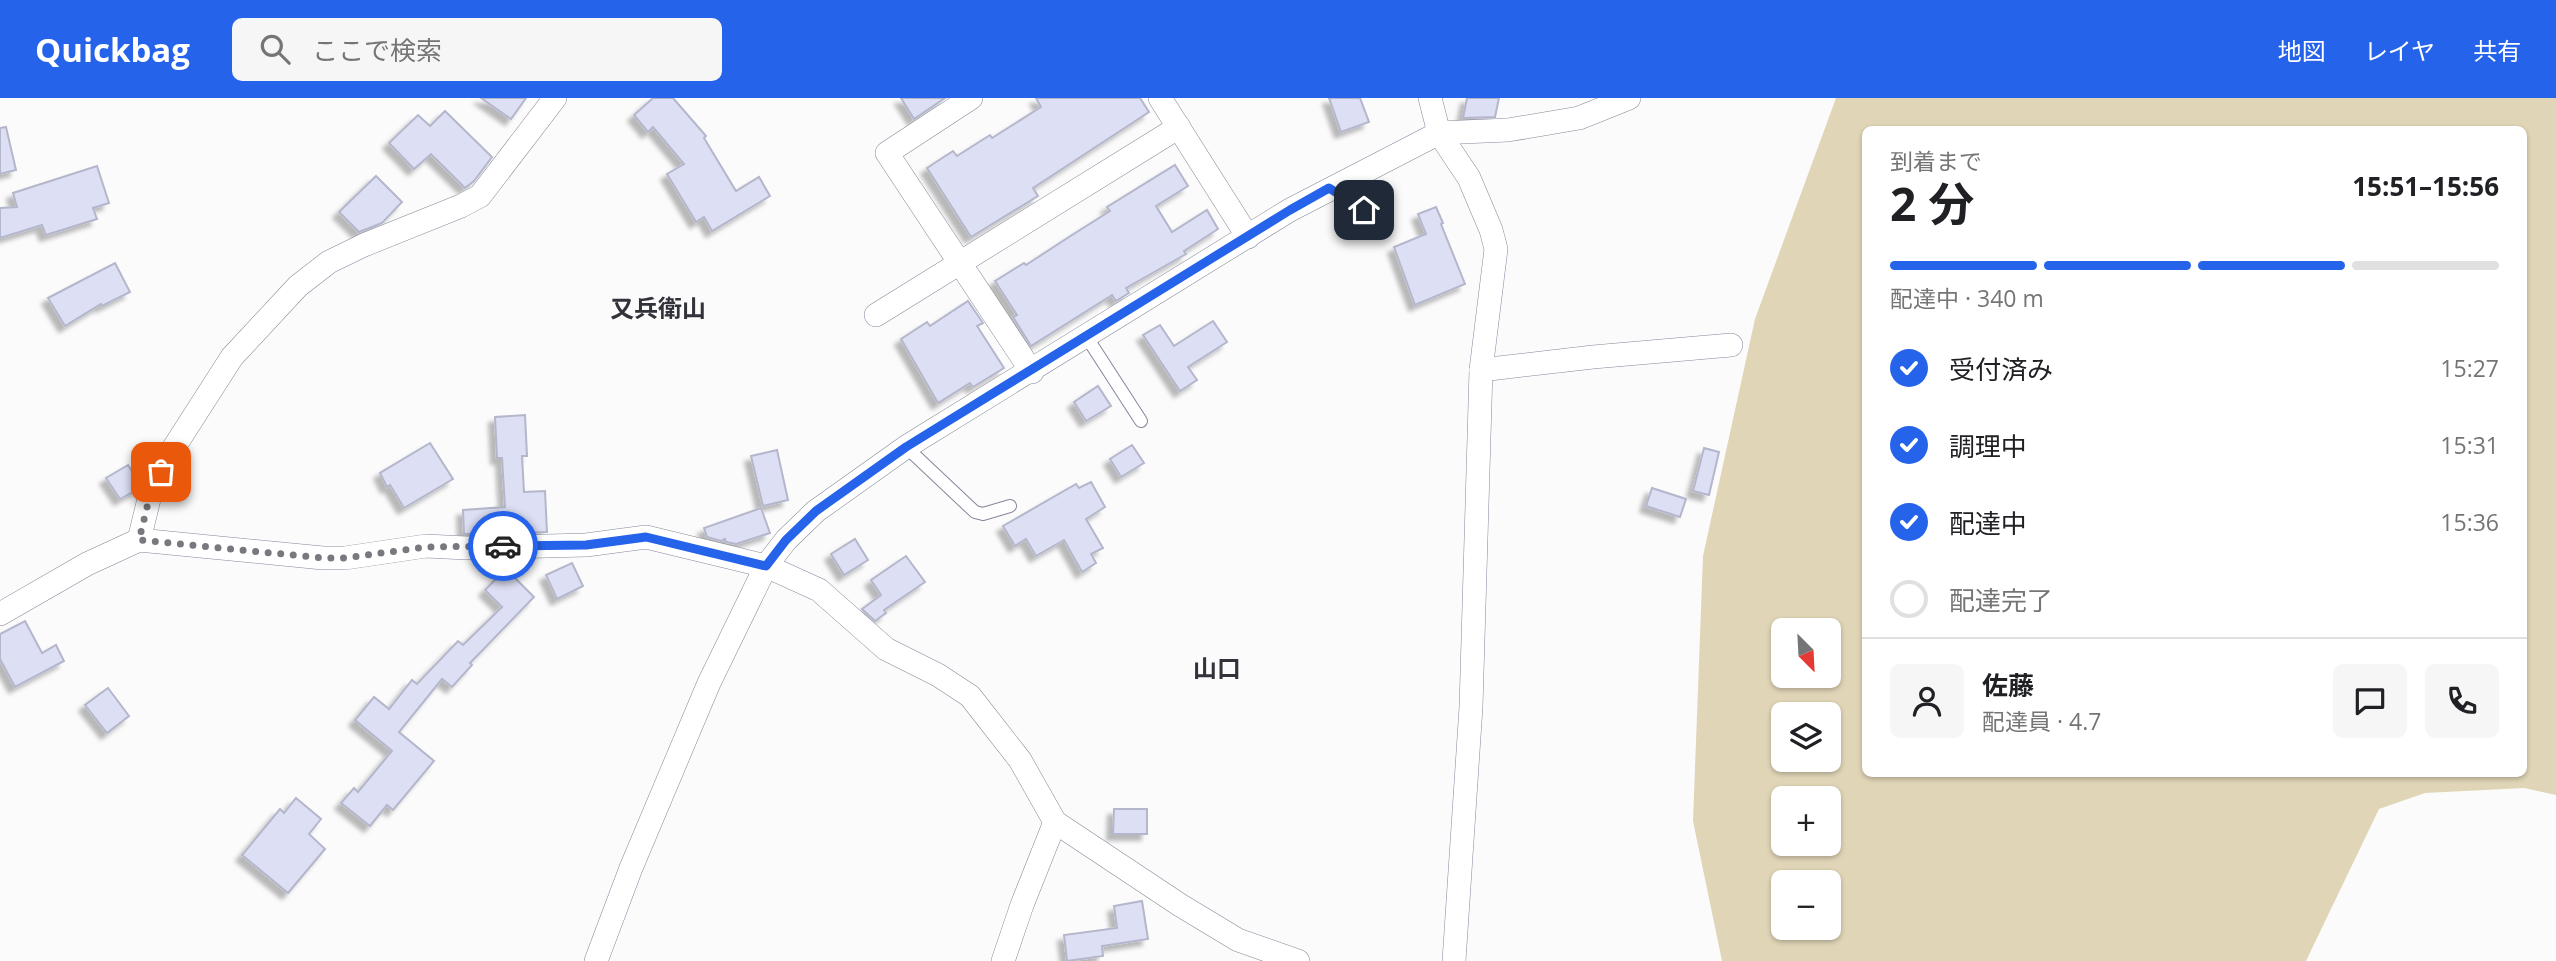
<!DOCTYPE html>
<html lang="ja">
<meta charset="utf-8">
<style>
body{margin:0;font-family:"Open Sans","Noto Sans JP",sans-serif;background:#f6f6f6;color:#202124;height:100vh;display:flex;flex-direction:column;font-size:26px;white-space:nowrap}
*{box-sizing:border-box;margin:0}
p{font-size:23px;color:#757577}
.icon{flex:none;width:38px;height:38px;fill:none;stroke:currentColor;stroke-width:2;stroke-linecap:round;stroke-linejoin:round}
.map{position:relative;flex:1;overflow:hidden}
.sheet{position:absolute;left:1862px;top:28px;width:665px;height:651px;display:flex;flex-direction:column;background:#fff;border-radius:10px;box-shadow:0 2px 5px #0004}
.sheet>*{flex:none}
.needle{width:46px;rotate:156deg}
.controls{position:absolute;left:1771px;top:520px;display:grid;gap:14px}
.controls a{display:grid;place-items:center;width:70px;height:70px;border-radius:10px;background:#fff;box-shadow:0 2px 5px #0004;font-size:35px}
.pin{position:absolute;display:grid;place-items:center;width:60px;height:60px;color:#fff;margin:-30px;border-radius:14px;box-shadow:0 4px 10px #0006}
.courier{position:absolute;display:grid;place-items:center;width:70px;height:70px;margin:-35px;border:5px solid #2563eb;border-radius:50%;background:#fff;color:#222;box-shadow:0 2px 9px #0007}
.overview em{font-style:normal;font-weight:700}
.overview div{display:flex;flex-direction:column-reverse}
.overview{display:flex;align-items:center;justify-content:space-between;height:119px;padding:0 28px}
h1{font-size:46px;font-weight:700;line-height:52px}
.bar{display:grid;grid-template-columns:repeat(4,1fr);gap:10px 7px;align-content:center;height:84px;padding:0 28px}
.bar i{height:9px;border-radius:5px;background:#e0e0e0}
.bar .active{background:#2563eb}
.bar p{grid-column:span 4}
.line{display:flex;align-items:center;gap:18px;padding:0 28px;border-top:2px solid #e0e0e0}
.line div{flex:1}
.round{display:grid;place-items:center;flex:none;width:74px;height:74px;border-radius:10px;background:#f6f6f6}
ol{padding:0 28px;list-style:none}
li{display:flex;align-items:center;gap:21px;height:77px}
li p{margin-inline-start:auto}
li .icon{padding:7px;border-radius:50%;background:#2563eb;color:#fff;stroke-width:4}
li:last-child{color:#757577}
li i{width:38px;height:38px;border:4px solid #e0e0e0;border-radius:50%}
header{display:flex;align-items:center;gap:42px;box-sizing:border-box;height:98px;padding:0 35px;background:#2563eb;color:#fff}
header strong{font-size:33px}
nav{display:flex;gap:38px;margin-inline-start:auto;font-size:24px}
.search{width:490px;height:63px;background:#f6f6f6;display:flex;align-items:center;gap:18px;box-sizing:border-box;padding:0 24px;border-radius:10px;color:#757577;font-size:26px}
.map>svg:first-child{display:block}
.green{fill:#e0d5b6;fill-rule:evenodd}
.building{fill:#dddff4;stroke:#b4b6cb;stroke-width:2;filter:url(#shadow)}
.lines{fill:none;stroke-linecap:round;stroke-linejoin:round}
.lane-casing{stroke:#85879a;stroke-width:14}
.street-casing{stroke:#85879a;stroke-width:24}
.lane{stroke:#fff;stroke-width:12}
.street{stroke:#fff;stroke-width:23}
.done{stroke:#78787e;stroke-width:7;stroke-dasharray:0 12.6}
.route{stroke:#2563eb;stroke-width:9}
.labels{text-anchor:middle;stroke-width:5;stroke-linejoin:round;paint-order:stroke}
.neighbourhood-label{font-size:24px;font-weight:bold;fill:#31323a;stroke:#fbfbfb}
</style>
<header>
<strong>Quickbag</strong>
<div class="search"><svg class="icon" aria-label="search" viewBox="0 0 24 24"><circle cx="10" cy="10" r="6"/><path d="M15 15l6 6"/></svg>ここで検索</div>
<nav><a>地図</a><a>レイヤ</a><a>共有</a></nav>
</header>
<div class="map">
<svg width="2556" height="863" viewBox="0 0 2556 863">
<defs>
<filter id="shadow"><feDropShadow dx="-6" dy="6" stdDeviation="2" flood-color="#0004"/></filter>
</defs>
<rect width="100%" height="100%" fill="#fbfbfb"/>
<path class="green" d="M1836,0h720v697l-32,-7 -99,5 -46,16 -73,152h-584l-29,-140 10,-265 52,-237zM1866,32h658v644h-658zM1783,532h46v46h-46zM1783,616h46v46h-46zM1783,700h46v46h-46zM1783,784h46v46h-46z"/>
<g class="building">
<polygon points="481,0 526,0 511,21"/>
<polygon points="653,0 673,0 706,38 704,40 736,93 759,79 770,98 712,133 704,119 696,124 667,76 684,66 653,29 648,34 634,17"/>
<polygon points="901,0 945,0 914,21"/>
<polygon points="1036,0 1140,0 1149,14 1033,90 1038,98 971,139 927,70 953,53 957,58 990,37 992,40 1041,9"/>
<polygon points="1329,0 1360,0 1369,24 1341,34"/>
<polygon points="1467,0 1499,0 1495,19 1463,20"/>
<polygon points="445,13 492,59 474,83 465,90 431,56 414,71 389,45 418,17 430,28"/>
<polygon points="6,29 16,72 0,76 0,30"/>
<polygon points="1175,67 1188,88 1156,108 1172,134 1207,112 1218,131 1184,153 1186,156 1126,190 1129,195 1116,203 1112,197 1031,248 1013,219 1017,217 995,183 1024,165 1026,167 1072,137 1110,113 1107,109"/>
<polygon points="97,68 109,105 93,110 97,121 46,137 42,127 0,140 0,110 17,109 13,95"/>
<polygon points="376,78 402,104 382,125 359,134 339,114"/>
<polygon points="1436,109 1443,125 1441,126 1465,186 1415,207 1394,149 1426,136 1418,116"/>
<polygon points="115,165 130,194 102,208 101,206 65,228 48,200"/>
<polygon points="968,203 983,225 977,228 1004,270 973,289 970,285 938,305 901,241 927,224 930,228"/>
<polygon points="1213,223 1227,244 1188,269 1197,282 1180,293 1143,237 1160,227 1174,248"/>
<polygon points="1098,288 1111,308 1086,323 1074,304"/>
<polygon points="525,317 527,358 522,358 524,394 545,393 547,434 464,436 463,412 505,409 502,360 497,360 495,319"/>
<polygon points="430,345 453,381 404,410 390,387 387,389 380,375"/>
<polygon points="1132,347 1144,365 1121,379 1110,361"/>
<polygon points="1704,350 1719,354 1709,397 1693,393"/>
<polygon points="777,352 788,402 763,408 751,358"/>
<polygon points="128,367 140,386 138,391 120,401 106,380"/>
<polygon points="1091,384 1105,409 1086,421 1103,450 1091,456 1096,465 1082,474 1064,442 1036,458 1026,441 1015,448 1003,428 1076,386 1079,390"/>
<polygon points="1652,390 1686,401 1680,419 1646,408"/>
<polygon points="761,410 770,435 736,446 726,444 725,441 721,443 707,439 704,430"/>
<polygon points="855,441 868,462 844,477 831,456"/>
<polygon points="906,458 925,484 884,512 886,515 875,523 862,511 881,497 871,482"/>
<polygon points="572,465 583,488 557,501 546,477"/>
<polygon points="506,471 534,499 470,565 472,567 452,589 442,581 399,634 434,663 393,712 387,707 370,728 341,705 354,690 358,694 392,653 355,622 374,599 389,611 412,582 417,586 458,543 463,547 502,509 485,492"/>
<polygon points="25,523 42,555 56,547 64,563 15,589 0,561 0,536"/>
<polygon points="108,590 129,618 107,635 85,607"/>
<polygon points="296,700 321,721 309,736 325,751 288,795 242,757 280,711 284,715"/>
<polygon points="1114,711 1147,711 1147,736 1113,736"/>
<polygon points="1142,803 1148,841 1102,848 1103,858 1067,863 1064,837 1117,830 1114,808"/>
</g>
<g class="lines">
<g class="lane-casing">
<g id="lane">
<polyline points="1329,90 1381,122"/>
<polyline points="1086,238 1141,323"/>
<polyline points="906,349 975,414 983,416 1010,408"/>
</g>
</g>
<g class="street-casing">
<g id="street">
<polyline points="971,0 887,55 1032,274"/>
<polyline points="1160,0 1248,139"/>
<polyline points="1430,0 1439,35 1469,80 1491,132 1496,151 1481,272 1471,609 1454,863"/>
<polyline points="876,217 1179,29"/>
<polyline points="1481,272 1593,259 1731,247"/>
<polyline points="139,442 150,397 173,351 232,259 298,188 329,164 364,147 461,108 480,98 555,0"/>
<polyline points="0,516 87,466 139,442 323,460 345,460 426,448 466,450 586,447 646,439 766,468 819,492 886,551 938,577 970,598 1020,662 1055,724 1180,807 1238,842 1298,863"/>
<polyline points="596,863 631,770 709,585 766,468 786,442 816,413 906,349 1290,112 1439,35 1508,32 1579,20 1629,0"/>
<polyline points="1003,863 1022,807 1055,724"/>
</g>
</g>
<use href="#lane" class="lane"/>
<use href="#street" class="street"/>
</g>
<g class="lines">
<polyline class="done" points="161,374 150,397 139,442 323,460 345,460 426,449 503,448"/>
<polyline class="route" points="503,448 586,447 646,439 766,468 786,442 816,413 906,349 1290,112 1329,90 1364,112"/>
</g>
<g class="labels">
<g class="neighbourhood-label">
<text x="658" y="219">又兵衛山</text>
<text x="1217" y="579">山口</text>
</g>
</g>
</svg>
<div class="controls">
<a><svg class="needle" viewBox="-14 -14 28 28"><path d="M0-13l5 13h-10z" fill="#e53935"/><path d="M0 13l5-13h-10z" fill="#757577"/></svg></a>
<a><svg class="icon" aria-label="layers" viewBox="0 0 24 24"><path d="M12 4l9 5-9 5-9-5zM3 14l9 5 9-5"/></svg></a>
<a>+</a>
<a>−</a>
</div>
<div class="pin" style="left:161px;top:374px;background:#ea580c"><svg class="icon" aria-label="bag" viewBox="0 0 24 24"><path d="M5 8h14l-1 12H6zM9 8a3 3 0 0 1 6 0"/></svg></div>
<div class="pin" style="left:1364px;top:112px;background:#1f2937"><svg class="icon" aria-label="home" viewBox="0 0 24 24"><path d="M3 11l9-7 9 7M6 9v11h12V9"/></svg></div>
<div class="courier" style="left:503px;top:448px"><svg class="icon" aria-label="car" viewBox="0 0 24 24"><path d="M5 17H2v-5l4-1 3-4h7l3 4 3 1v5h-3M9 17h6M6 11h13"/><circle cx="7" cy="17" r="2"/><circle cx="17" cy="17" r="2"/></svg></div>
<section class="sheet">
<div class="overview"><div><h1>2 分</h1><p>到着まで</p></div><em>15:51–15:56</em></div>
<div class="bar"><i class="active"></i><i class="active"></i><i class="active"></i><i></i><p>配達中 · 340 m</p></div>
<ol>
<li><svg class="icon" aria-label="check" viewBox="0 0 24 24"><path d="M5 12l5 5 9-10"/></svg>受付済み<p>15:27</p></li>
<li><svg class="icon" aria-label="check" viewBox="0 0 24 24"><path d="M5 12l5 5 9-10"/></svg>調理中<p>15:31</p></li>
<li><svg class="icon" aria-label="check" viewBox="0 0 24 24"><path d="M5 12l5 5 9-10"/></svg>配達中<p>15:36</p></li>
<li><i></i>配達完了</li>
</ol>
<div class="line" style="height:126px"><a class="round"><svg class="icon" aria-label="person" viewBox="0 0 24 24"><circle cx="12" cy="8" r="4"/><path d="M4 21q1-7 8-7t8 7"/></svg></a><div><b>佐藤</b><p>配達員 · 4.7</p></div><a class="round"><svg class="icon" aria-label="chat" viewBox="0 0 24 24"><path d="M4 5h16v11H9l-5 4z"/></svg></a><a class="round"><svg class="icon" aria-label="phone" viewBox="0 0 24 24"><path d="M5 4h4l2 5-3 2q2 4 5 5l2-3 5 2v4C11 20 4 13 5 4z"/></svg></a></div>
</section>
</div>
